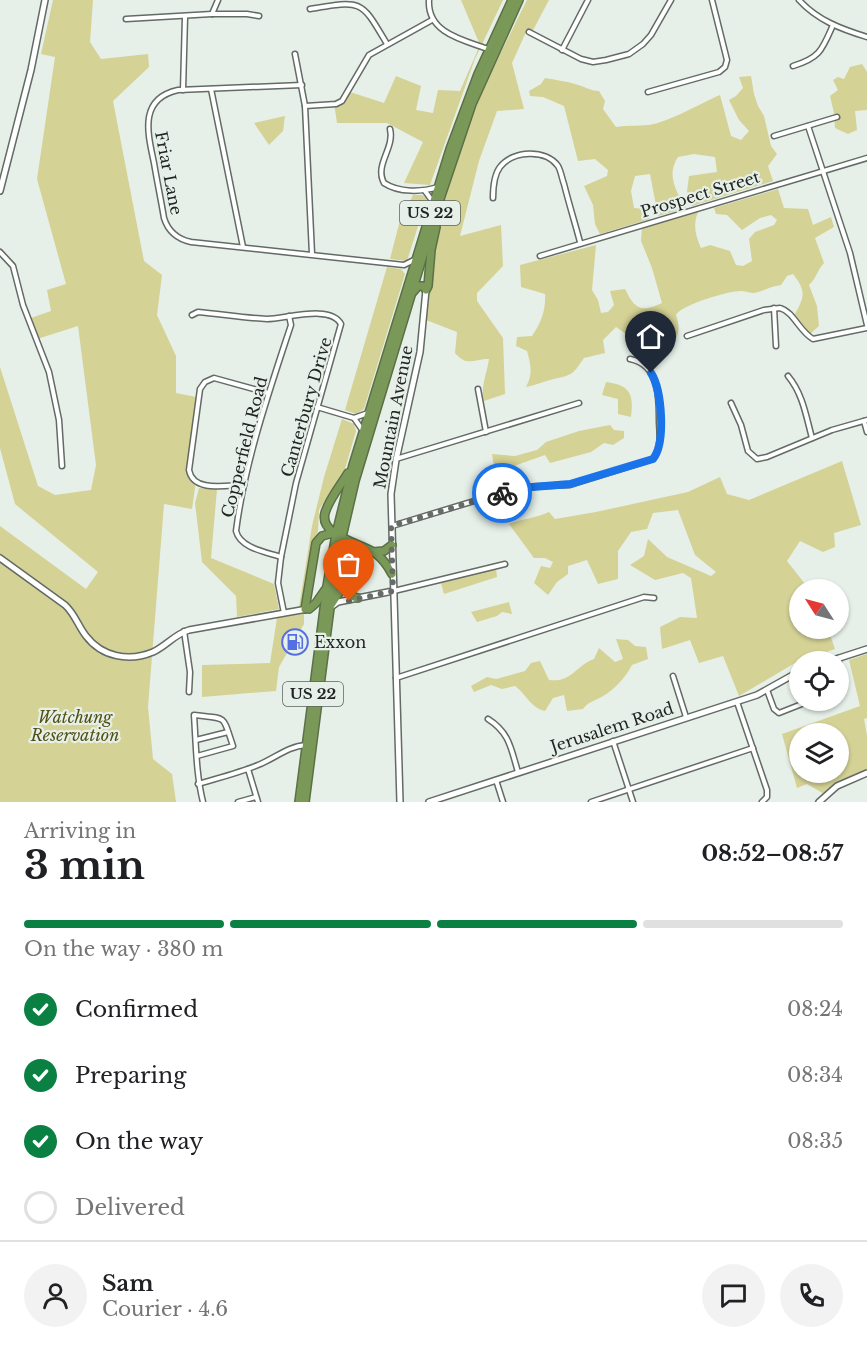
<!DOCTYPE html>
<meta charset="utf-8">
<style>
body{margin:0;font-family:"Libre Baskerville",serif;background:#f2f2f2;color:#202124;height:100vh;display:flex;flex-direction:column;font-size:22px;white-space:nowrap}
*{box-sizing:border-box;margin:0}
p{font-size:20px;color:#757577}
.icon{flex:none;width:33px;height:33px;fill:none;stroke:currentColor;stroke-width:2;stroke-linecap:round;stroke-linejoin:round}
.map{position:relative;height:802px;overflow:hidden}
.drawer{display:flex;flex-direction:column;background:#fff;flex:1}
.drawer>*{flex:none}
.needle{width:39px;rotate:306deg}
.buttons{position:absolute;left:789px;top:579px;display:grid;gap:12px}
.buttons a{display:grid;place-items:center;width:60px;height:60px;border-radius:50%;background:#fff;box-shadow:0 2px 4px #0004;font-size:30px}
.pin{position:absolute;display:grid;place-items:center;width:51px;height:51px;color:#fff;margin:-62px -26px;border-radius:50% 50% 50% 0;rotate:-45deg;box-shadow:0 0 6px #0007}
.pin .icon{rotate:45deg}
.courier{position:absolute;display:grid;place-items:center;width:60px;height:60px;margin:-30px;border:4px solid #1a73e8;border-radius:50%;background:#fff;color:#222;box-shadow:0 2px 8px #0007}
.headline em{font-style:normal;font-weight:800}
.headline div{display:flex;flex-direction:column-reverse}
.headline{display:flex;align-items:center;justify-content:space-between;height:102px;padding:0 24px}
h1{font-size:39px;font-weight:800;line-height:45px}
.bar{display:grid;grid-template-columns:repeat(4,1fr);gap:9px 6px;align-content:center;height:72px;padding:0 24px}
.bar i{height:8px;border-radius:4px;background:#e0e0e0}
.bar .active{background:#0b8043}
.bar p{grid-column:span 4}
.line{display:flex;align-items:center;gap:15px;padding:0 24px;border-top:2px solid #e0e0e0}
.line div{flex:1}
.round{display:grid;place-items:center;flex:none;width:63px;height:63px;border-radius:32px;background:#f2f2f2}
ol{padding:0 24px;list-style:none}
li{display:flex;align-items:center;gap:18px;height:66px}
li p{margin-inline-start:auto}
li .icon{padding:6px;border-radius:50%;background:#0b8043;color:#fff;stroke-width:4}
li:last-child{color:#757577}
li i{width:33px;height:33px;border:3px solid #e0e0e0;border-radius:50%}
.map>svg:first-child{display:block}
.green{fill:#d4d295;fill-rule:evenodd}
.lines{fill:none;stroke-linecap:round;stroke-linejoin:round}
.street-casing{stroke:#626b65;stroke-width:7}
.secondary-casing{stroke:#626b65;stroke-width:8}
.highway-casing{stroke:#5b7046;stroke-width:10}
.street{stroke:#fff;stroke-width:4}
.secondary{stroke:#fff;stroke-width:5}
.highway{stroke:#7a9959;stroke-width:7}
.done{stroke:#676c68;stroke-width:6;stroke-dasharray:0 10.8}
.route{stroke:#1a73e8;stroke-width:8}
.labels{text-anchor:middle;stroke-width:4.5;stroke-linejoin:round;paint-order:stroke}
.shield{fill:#e6f0e8;stroke:#5d625e;stroke-width:1.5}
.shield-label{font-size:15px;font-weight:bold;fill:#222523}
.street-label{font-size:16px;fill:#222523;stroke:#e6f0e8}
.poi-label{font-size:16px;fill:#222523;stroke:#e6f0e8;text-anchor:start}
.park-label{font-size:16px;font-style:italic;fill:#524f13;stroke:#e6f0e8}
</style>
<div class="map">
<svg width="867" height="802" viewBox="0 0 867 802">
<rect width="100%" height="100%" fill="#e6f0e8"/>
<g class="green">
<polygon points="53,0 93,0 90,42 101,59 148,54 149,67 113,101 144,261 162,275 157,315 176,356 176,393 201,398 190,471 196,481 192,509 164,504 148,707 153,759 172,774 176,802 0,802 0,526 86,589 98,572 15,504 0,448 0,367 38,486 55,495 91,490 96,465 78,326 37,339 28,319 51,311 47,290 66,284 37,179 55,57 41,54"/>
<polygon points="461,0 503,0 475,59 430,185 404,183 423,142 387,123 337,123 334,103 343,99 350,92 384,103 396,76 421,86 416,110 433,113 438,90 460,91 480,45"/>
<path d="M527,0h22l-18,34 -5,-2 -14,31 12,46 -27,2 -18,50 -19,75 41,-11 2,41 -26,27v8l26,37 2,56 -21,7c-4,-13 3,-28 5,-42 -16,0 -22,8 -34,-6l2,-21 -31,-12c5,-47 12,-94 24,-140 18,-63 48,-122 77,-180z"/>
<polygon points="862,64 867,72 867,110 855,111 857,130 848,134 835,128 834,113 830,96 838,90 833,80 838,77 844,79 850,67"/>
<path d="M751,76l3,18 4,12 6,10 7,30 6,8 -9,12 5,15 -81,25 -5,-15 2,-15 28,-4 -2,-15 -21,-3 -16,3c-12,18 -2,34 8,51l-28,8 -8,-42 -15,2 -4,15 3,17 12,1 4,10 -50,15 -5,-10 -2,-19 -9,-19 23,-10 1,-6 -13,-11 -17,2 -14,-55 -21,-9 -13,-1 -1,-5 12,-7 4,-6c10,2 20,3 30,6 9,2 15,7 24,7l6,10 -2,8 13,18c11,-2 22,-1 33,-2 20,-3 52,-22 71,-30l11,41 10,4 8,-9 -10,-11 -10,-20 7,-4 7,-8 -4,-11z"/>
<polygon points="285,116 283,131 269,145 254,123"/>
<path d="M778,189l6,19 24,1 5,16 18,-8 3,10 -19,11 9,25c-7,7 -7,15 -15,22l8,21 2,20 -9,8 -15,-20c10,-18 11,-23 -2,-40l-6,2 -6,9c-10,1 -17,6 -27,8 -4,0 -9,-2 -13,-2 -13,0 -60,14 -65,24 6,16 1,24 -9,38l-6,-10 -7,-3 -7,-19h-5l-13,15 -13,-9 -13,13 2,13 -21,5c-11,16 -11,17 -30,21 -9,2 -18,6 -28,8 7,-13 5,-22 1,-36l-11,-5 1,-9 15,-1c9,-13 14,-26 13,-42l-24,-7 -1,-22 76,-20 -4,45 6,10 3,13 7,-1 6,-7 -4,-14 15,-2c10,20 15,24 37,14l-10,-35 -11,-27 1,-13 58,-20c-8,15 -5,26 1,40l9,-3 20,6 6,14 7,1 9,-5 -3,-22 6,-7 19,-7 3,-5 -6,-5 -11,3 -18,12 -15,-15 -11,-1 -2,-6z"/>
<polygon points="413,195 422,195 427,198 407,261 390,259 399,224"/>
<polygon points="387,267 401,269 405,274 364,409 356,414 345,410"/>
<path d="M606,382c24,3 28,12 25,35l-13,-3v-15l-16,-4z"/>
<polygon points="342,419 354,424 356,431 345,469 319,510 318,531 313,543 303,604 299,607 312,526 324,477"/>
<polygon points="610,425 614,430 624,431 624,438 613,445 604,443 591,452 550,463 545,455 511,467 494,467 492,454 515,456 537,450 546,442 579,431"/>
<path d="M842,461l19,64 -27,8 1,14 -12,5 -23,-11 -13,20 22,28 -9,1v38l28,1 7,20 -40,14 -56,33 -16,-40 -24,7 -9,-23 -28,9 -2,-22 20,-10 17,1 -6,-40 -8,-5 -28,7 -25,-15 14,-9 4,-17 19,18 44,19 5,-4 -21,-17 -17,-45 -25,3 -6,16 -16,3 -13,19v28l-20,5 -11,-24 -19,6v8l-11,8 -9,13 -14,-12 7,-17 9,2 3,-6 -8,-4h-11l-25,-34c13,-5 27,-6 40,-12l6,7 41,-7 92,-20 32,-15 7,17 22,6z"/>
<polygon points="199,488 217,489 211,558 274,584 279,609 237,617 236,596 202,562 195,503"/>
<polygon points="496,568 497,577 444,594 441,583"/>
<polygon points="509,602 512,614 502,612 497,616 477,622 471,612"/>
<polygon points="304,613 304,624 279,667 276,691 202,697 202,665 270,663 277,618"/>
<path d="M616,639l12,1 7,6 11,1 2,12 -16,6c-6,12 -18,25 -29,31 -8,5 -14,5 -20,13l-16,2 -3,-16 -11,3 -8,13c-14,-3 -19,-17 -30,-25l-13,3 -11,-4 -17,7 -3,-6 16,-9 9,2 29,-8 6,-8 9,-2 9,19c23,3 27,-15 45,-21l5,-11 16,14 8,-3z"/>
<path d="M867,654v64l-3,1 3,17v37l-18,8 -23,14 -19,-11 -10,4 -15,-54 78,-28 -11,-46zM800,734h38v38h-38z"/>
</g>
<g class="lines">
<g class="street-casing">
<g id="street">
<path d="M429,0c-2,33 34,40 59,49"/>
<path d="M799,0c18,20 42,29 68,37"/>
<path d="M310,9c53,-9 51,-9 77,35"/>
<polyline points="212,14 218,0"/>
<polyline points="126,19 212,14 247,14 259,16"/>
<polyline points="529,32 581,59 593,62 606,60 629,54 643,44 651,35 671,0"/>
<polyline points="562,50 588,0"/>
<polyline points="295,54 305,106 312,254"/>
<path d="M793,66c27,-8 29,-16 40,-41"/>
<path d="M302,85l-124,5c-40,9 -30,44 -24,73 3,18 7,37 10,55 4,13 13,21 27,24l213,23 10,-5"/>
<polyline points="211,89 243,247"/>
<polyline points="183,90 185,17"/>
<polyline points="648,92 719,72 725,67 727,60 712,0"/>
<polyline points="305,106 336,104 342,101 369,55 432,20"/>
<polyline points="808,126 850,253 867,325"/>
<path d="M390,129c5,19 -16,36 -6,54 15,10 38,9 54,4"/>
<polyline points="774,136 837,117"/>
<polyline points="425,191 433,202"/>
<path d="M493,198c0,-10 1,-23 7,-31 13,-17 46,-18 58,-1 3,5 4,13 6,18 5,20 11,39 16,58"/>
<polyline points="0,252 13,266 23,305 49,372 59,420 62,466"/>
<polyline points="540,256 867,158"/>
<polyline points="774,308 776,346"/>
<path d="M192,315l6,-3c23,2 46,6 69,7 18,0 64,-15 74,5l-45,159 -15,74 -3,26 6,30"/>
<path d="M687,336l77,-26 16,-2c14,4 19,23 33,31l54,-11"/>
<path d="M788,376c15,18 18,40 24,62"/>
<polyline points="478,389 486,432"/>
<polyline points="731,403 741,425 748,451 757,459 767,457 832,430 867,420"/>
<polyline points="317,407 354,418 363,431"/>
<polyline points="354,418 368,413"/>
<polyline points="864,421 867,432"/>
<polyline points="396,459 579,403"/>
<path d="M244,485c-17,0 -51,8 -55,-15l11,-81 5,-7 9,-4 54,15"/>
<path d="M392,526l128,-39 50,-2 83,-26c8,-11 7,-23 6,-37 0,-24 1,-57 -29,-63"/>
<path d="M281,557c-15,-5 -41,-9 -45,-26 9,-70 33,-139 55,-206l-2,-9"/>
<polyline points="394,591 505,564"/>
<polyline points="184,631 190,672 189,692"/>
<polyline points="838,658 842,678 838,684"/>
<polyline points="673,676 686,717"/>
<polyline points="396,678 644,597 654,598"/>
<polyline points="767,690 774,709 779,713 812,700"/>
<polyline points="737,702 767,790 767,797 762,802"/>
<path d="M488,719c22,14 23,30 30,53"/>
<polyline points="196,740 228,732"/>
<polyline points="613,741 633,802"/>
<path d="M197,756l36,-10c-11,-32 -5,-27 -39,-31 2,29 2,59 9,87"/>
<polyline points="248,769 258,802"/>
<polyline points="496,780 503,802"/>
<path d="M198,784c20,-6 41,-11 60,-19 16,-6 30,-19 48,-20"/>
<polyline points="238,802 256,797"/>
<polyline points="591,802 753,748"/>
</g>
</g>
<g class="secondary-casing">
<g id="secondary">
<polyline points="0,191 31,70 45,0"/>
<path d="M0,558l65,47c10,9 13,21 21,31 16,21 43,26 67,16 13,-6 22,-18 36,-22l118,-21"/>
<polyline points="331,607 338,602 393,591"/>
<polyline points="827,662 867,649"/>
<polyline points="400,802 391,494 396,460 420,352 426,290"/>
<polyline points="429,802 757,695 800,671"/>
<polyline points="819,802 837,786 867,773"/>
</g>
</g>
<g class="highway-casing">
<g id="highway">
<polyline points="413,292 418,286 423,286 426,290 428,286 431,250 436,227"/>
<path d="M348,473c-7,12 -19,26 -23,40 -6,23 36,30 50,40 8,6 13,13 17,21"/>
<polyline points="373,552 384,551 392,545"/>
<polyline points="350,580 349,591 354,597 358,598"/>
<path d="M331,605l23,-35c0,-10 -5,-17 -15,-19"/>
<polyline points="305,609 316,543 322,536 333,533"/>
<polyline points="309,609 316,603 325,590"/>
<polyline points="299,802 327,586 336,534 353,465 450,149 478,74 512,0"/>
<polyline points="305,802 330,608 342,537 355,481 441,196 472,104 519,0"/>
</g>
</g>
<use href="#street" class="street"/>
<use href="#secondary" class="secondary"/>
<use href="#highway" class="highway"/>
</g>
<g class="lines">
<polyline class="done" points="349,601 393,591 391,526 502,493"/>
<path class="route" d="M502,493l18,-5 50,-4 83,-25c13,-16 9,-69 -2,-86"/>
</g>
<defs>
<g id="fuel-ring" transform="scale(1.35)"><circle r="9.5" fill="#e6f0e8" stroke="#546fe4" stroke-width="1.5"/><path d="M-5.5-6h7V0h2V4h1.3V-2.5L3-4.5l.8-.8L6-3V5H2.5V1h-1V6h-7ZM-4.2-4.7v3.2H.2V-4.7Z" fill="#546fe4"/></g>
</defs>
<g fill-rule="evenodd">
<use href="#fuel-ring" x="295" y="642"/>
</g>
<g class="labels">
<g class="shield">
<rect x="400" y="201" width="60" height="24" rx="4.5"/>
<rect x="283" y="682" width="60" height="24" rx="4.5"/>
</g>
<g class="shield-label">
<text x="430" y="218">US 22</text>
<text x="313" y="699">US 22</text>
</g>
<g class="street-label">
<text transform="translate(169 173) rotate(79)" y="6">Friar Lane</text>
<text transform="translate(700 194) rotate(-17)" y="6">Prospect Street</text>
<text transform="translate(306 407) rotate(-74)" y="6">Canterbury Drive</text>
<text transform="translate(393 417) rotate(-79)" y="6">Mountain Avenue</text>
<text transform="translate(244 447) rotate(-76)" y="6">Copperfield Road</text>
<text transform="translate(612 727) rotate(-18)" y="6">Jerusalem Road</text>
</g>
<g class="poi-label">
<text x="314" y="648">Exxon</text>
</g>
<g class="park-label">
<text x="75" y="723">Watchung<tspan x="75" dy="18">Reservation</tspan></text>
</g>
</g>
</svg>
<div class="buttons">
<a><svg class="needle" viewBox="-14 -14 28 28"><path d="M0-13l5 13h-10z" fill="#e53935"/><path d="M0 13l5-13h-10z" fill="#757577"/></svg></a>
<a><svg class="icon" aria-label="locate" viewBox="0 0 24 24"><circle cx="12" cy="12" r="6"/><path d="M12 2v4M12 18v4M2 12h4M18 12h4"/></svg></a>
<a><svg class="icon" aria-label="layers" viewBox="0 0 24 24"><path d="M12 4l9 5-9 5-9-5zM3 14l9 5 9-5"/></svg></a>
</div>
<div class="pin" style="left:349px;top:601px;background:#ea580c"><svg class="icon" aria-label="bag" viewBox="0 0 24 24"><path d="M5 8h14l-1 12H6zM9 8a3 3 0 0 1 6 0"/></svg></div>
<div class="pin" style="left:651px;top:373px;background:#1f2937"><svg class="icon" aria-label="home" viewBox="0 0 24 24"><path d="M3 11l9-7 9 7M6 9v11h12V9"/></svg></div>
<div class="courier" style="left:502px;top:493px"><svg class="icon" aria-label="bike" viewBox="0 0 24 24"><circle cx="6" cy="16" r="4"/><circle cx="18" cy="16" r="4"/><path d="M6 16l4-8h5l3 8M10 8l3 8H6M13 5h3"/></svg></div>
</div>
<section class="drawer">
<div class="headline"><div><h1>3 min</h1><p>Arriving in</p></div><em>08:52–08:57</em></div>
<div class="bar"><i class="active"></i><i class="active"></i><i class="active"></i><i></i><p>On the way · 380 m</p></div>
<ol>
<li><svg class="icon" aria-label="check" viewBox="0 0 24 24"><path d="M5 12l5 5 9-10"/></svg>Confirmed<p>08:24</p></li>
<li><svg class="icon" aria-label="check" viewBox="0 0 24 24"><path d="M5 12l5 5 9-10"/></svg>Preparing<p>08:34</p></li>
<li><svg class="icon" aria-label="check" viewBox="0 0 24 24"><path d="M5 12l5 5 9-10"/></svg>On the way<p>08:35</p></li>
<li><i></i>Delivered</li>
</ol>
<div class="line" style="height:108px"><a class="round"><svg class="icon" aria-label="person" viewBox="0 0 24 24"><circle cx="12" cy="8" r="4"/><path d="M4 21q1-7 8-7t8 7"/></svg></a><div><b>Sam</b><p>Courier · 4.6</p></div><a class="round"><svg class="icon" aria-label="chat" viewBox="0 0 24 24"><path d="M4 5h16v11H9l-5 4z"/></svg></a><a class="round"><svg class="icon" aria-label="phone" viewBox="0 0 24 24"><path d="M5 4h4l2 5-3 2q2 4 5 5l2-3 5 2v4C11 20 4 13 5 4z"/></svg></a></div>
</section>
